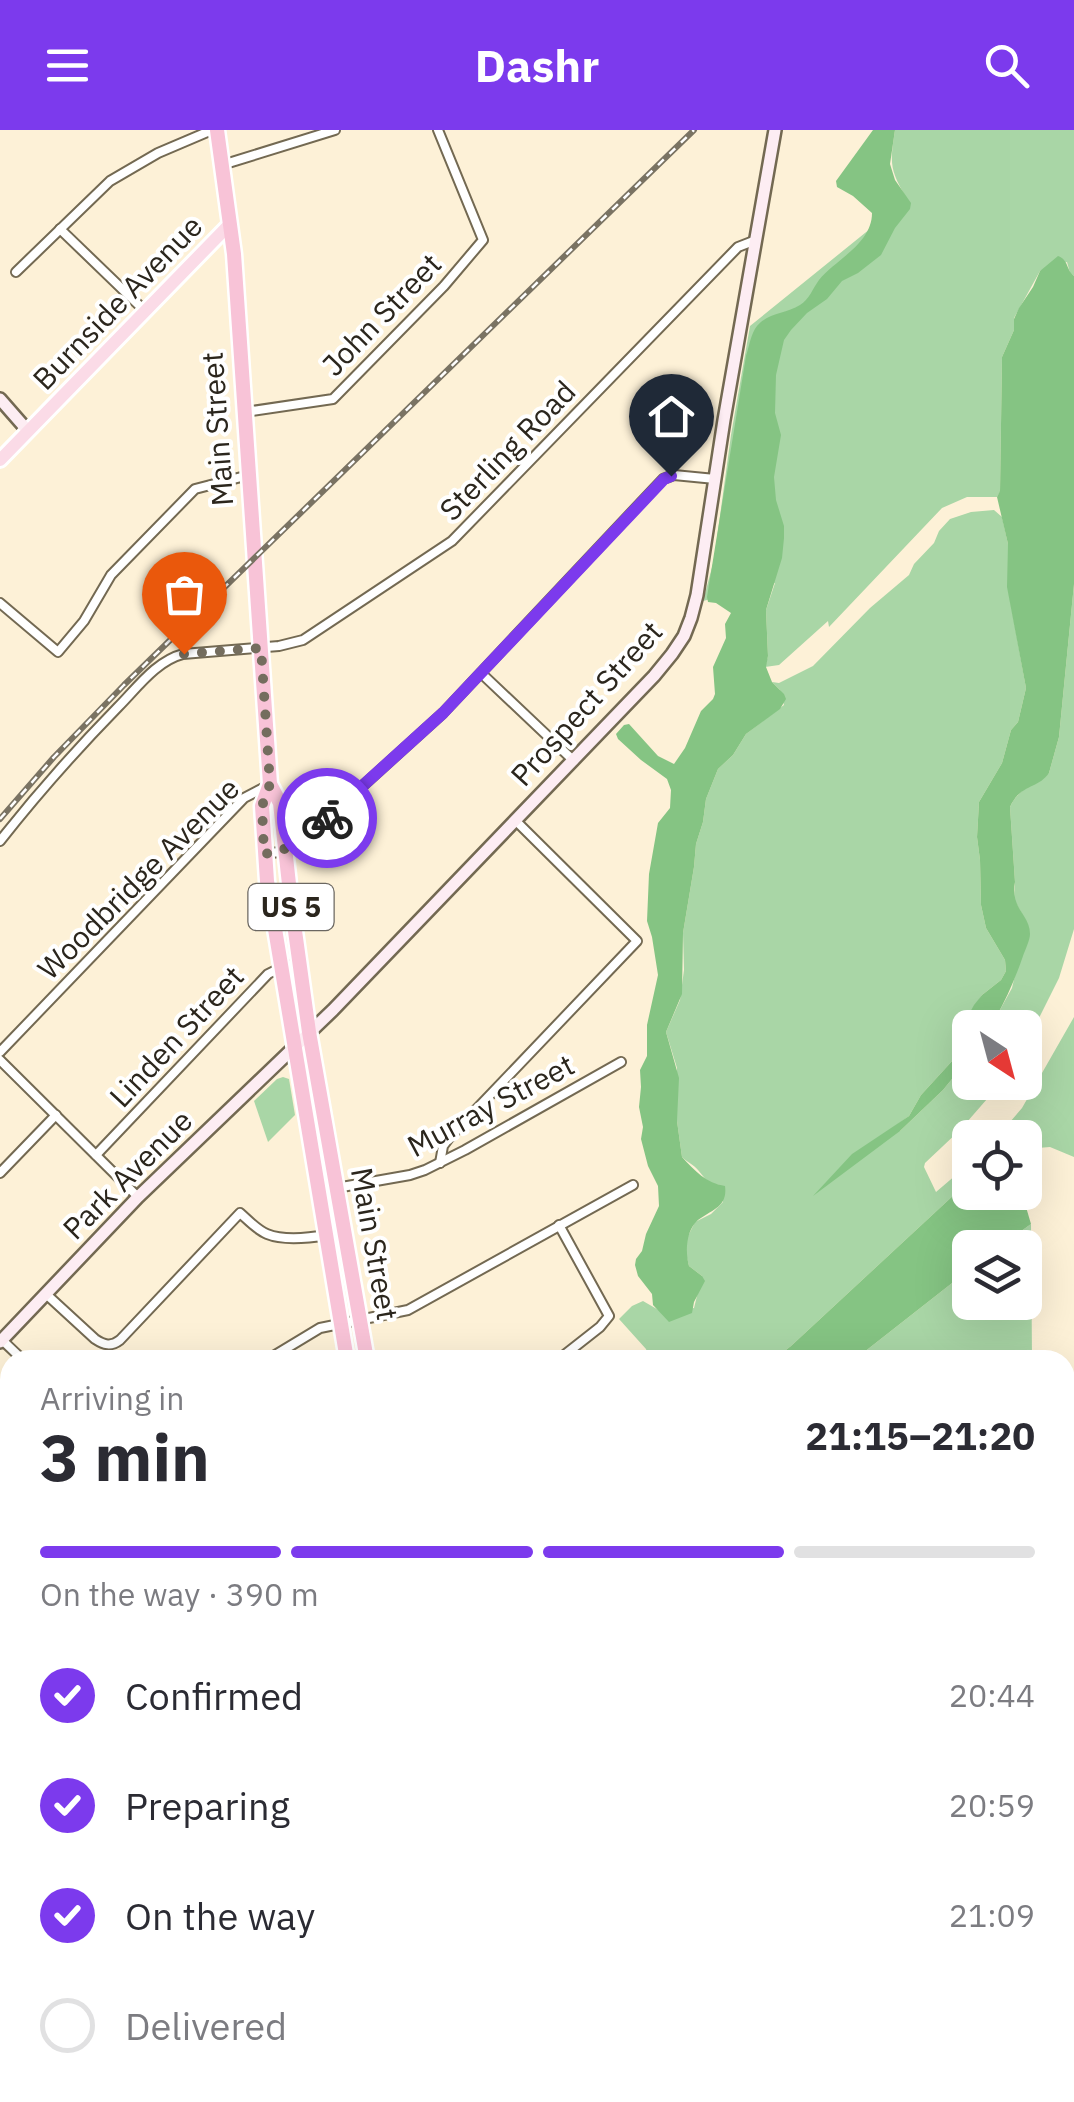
<!DOCTYPE html>
<meta charset="utf-8">
<style>
body{margin:0;font-family:"IBM Plex Sans",sans-serif;background:#f7f7f7;color:#2b2b33;height:100vh;display:flex;flex-direction:column;font-size:38px;white-space:nowrap}
*{box-sizing:border-box;margin:0}
p{font-size:32px;color:#7c7c81}
.icon{flex:none;width:55px;height:55px;fill:none;stroke:currentColor;stroke-width:2;stroke-linecap:round;stroke-linejoin:round}
.map{position:relative;flex:1;overflow:hidden}
.details{position:absolute;left:0px;top:1220px;width:1075px;height:752px;display:flex;flex-direction:column;background:#fff;border-radius:30px 30px 0 0;box-shadow:0 10px 40px #0002}
.details>*{flex:none}
.needle{width:65px;rotate:144deg}
.tools{position:absolute;left:952px;top:880px;display:grid;gap:20px}
.tools a{display:grid;place-items:center;width:90px;height:90px;border-radius:15px;background:#fff;box-shadow:0 10px 40px #0002;font-size:50px}
.pin{position:absolute;display:grid;place-items:center;width:85px;height:85px;color:#fff;margin:-102px -42px;border-radius:50% 50% 50% 0;rotate:-45deg;box-shadow:0 0 10px #0007}
.pin .icon{rotate:45deg}
.courier{position:absolute;display:grid;place-items:center;width:100px;height:100px;margin:-50px;border:8px solid #7c3aed;border-radius:50%;background:#fff;color:#222;box-shadow:0 2px 12px #0007}
.head em{font-style:normal;font-weight:700}
.head div{display:flex;flex-direction:column-reverse}
.head{display:flex;align-items:center;justify-content:space-between;height:170px;padding:0 40px}
h1{font-size:65px;font-weight:700;line-height:75px}
.bar{display:grid;grid-template-columns:repeat(4,1fr);gap:15px 10px;align-content:center;height:120px;padding:0 40px}
.bar i{height:12px;border-radius:8px;background:#e1e1e2}
.bar .current{background:#7c3aed}
.bar p{grid-column:span 4}
ol{padding:0 40px;list-style:none}
li{display:flex;align-items:center;gap:30px;height:110px}
li p{margin-inline-start:auto}
li .icon{padding:10px;border-radius:50%;background:#7c3aed;color:#fff;stroke-width:4}
li:last-child{color:#7c7c81}
li i{width:55px;height:55px;border:5px solid #e1e1e2;border-radius:50%}
header{display:flex;justify-content:space-between;align-items:center;height:130px;padding:0 40px;background:#7c3aed;color:#fff;font-size:45px;font-weight:700}
.map>svg:first-child{display:block}
.green{fill:#a9d6a6}
.forest{fill:#85c483}
.lines{fill:none;stroke-linecap:round;stroke-linejoin:round}
.street-casing{stroke:#736952;stroke-width:12}
.secondary-casing{stroke:#736952;stroke-width:16}
.primary-casing{stroke:#fff;stroke-width:18}
.highway-casing{stroke:#fff;stroke-width:19}
.street{stroke:#fff;stroke-width:8}
.secondary{stroke:#fdedf3;stroke-width:11}
.primary{stroke:#fbdbe7;stroke-width:12}
.highway{stroke:#f8c3d7;stroke-width:14}
.rail-casing{stroke:#7a7363;stroke-width:6}
.rail{stroke:#fff;stroke-width:2.5;stroke-dasharray:8;stroke-linecap:butt}
.done{stroke:#746d5e;stroke-width:10;stroke-dasharray:0 18}
.route{stroke:#7c3aed;stroke-width:12}
.labels{text-anchor:middle;stroke-width:8;stroke-linejoin:round;paint-order:stroke}
.shield{fill:#fff;stroke:#6b6761;stroke-width:2.5}
.shield-label{font-size:28px;font-weight:bold;fill:#2b261d}
.street-label{font-size:30px;fill:#2b261d;stroke:#fff}
</style>
<header><svg class="icon" aria-label="menu" viewBox="0 0 24 24"><path d="M4 6h16M4 12h16M4 18h16"/></svg>Dashr<svg class="icon" aria-label="search" viewBox="0 0 24 24"><circle cx="10" cy="10" r="6"/><path d="M15 15l6 6"/></svg></header>
<div class="map">
<svg width="1074" height="1972" viewBox="0 0 1074 1972">
<rect width="100%" height="100%" fill="#fdf1d7"/>
<g class="green">
<path d="M895,0h179v146l-4,-3 -3,-11 -27,9 -26,47v12l-12,27 -2,135 -3,5h-30l-25,11 -113,119 -1,-6 -49,44 -14,2 3,-11 -2,-46 9,-27 -72,18 11,-41 17,-125 19,-109 157,-127c-18,-30 -17,-36 -12,-69z"/>
<path d="M994,380l8,7 6,27v44l18,100 -8,34 -7,8 -9,33 -23,39 -2,35 3,23 1,45 5,23 19,32 1,11 -5,9 -19,15 -14,21 -9,34 -6,10 -32,35 -12,21 -18,13 9,2 43,-41 27,-33v25l31,1 -41,47 -35,33 -1,4 12,25 34,-29v17l-179,166 -18,14h-129l4,-5 -2,-6 -27,-30 13,-13 11,-5 19,11 32,-4 8,-32 -13,-10 -3,-12 1,-16 8,-16 16,-8 12,-12 -3,-17c-13,-1 -14,-6 -22,-15 -4,-5 -11,-8 -16,-13l-5,-36v-53l-11,-36 14,-32 4,-30 -1,-37 11,-66 2,-23 7,-22 3,-23 12,-30 15,-14 13,-21 38,-29 -4,-15 -8,-8 7,1 34,-17 57,-58 39,-33 5,-11 20,-21 5,-12 11,-12 21,-7z"/>
<path d="M1074,454v345l-15,49 -34,68v-18h-35l22,-40 15,-65 -13,-24 1,-17 -5,-75c7,-17 25,-24 39,-34l10,-36z"/>
<polygon points="1074,887 1074,1027 1050,1017 1025,1019 1025,1008 997,1007 1022,978"/>
<polygon points="283,947 289,949 295,985 268,1012 254,971 277,949"/>
<polygon points="1031,1094 1032,1230 854,1230 970,1139 970,1172 1025,1172 1025,1118 999,1117"/>
<polygon points="1065,1874 1074,1881 1074,1972 1010,1972 1009,1970 1018,1963 1065,1962"/>
</g>
<g class="forest">
<path d="M873,0h22l-5,34 5,16 16,23 -1,6 -15,19 -14,27 -23,18 -16,8 -15,18 -20,14 -16,17 -7,10 -8,35 -1,38 6,22 -7,42 2,23 8,26v12l-2,20 -16,52 2,46 -2,11 6,15 12,12 2,5 -6,10 -34,25 -13,21 -15,14 -12,30 -3,23 -7,22 -2,23 -11,66 -1,61 -16,38 13,46 -2,43 5,36c13,14 24,26 43,29 3,21 -14,24 -27,34 -12,10 -13,32 -9,46l13,10 3,5 -11,21 -2,11 -23,9 -16,-17 -1,-11 -14,-18 -3,-11 1,-6 6,-8 4,-17 13,-28 -1,-20 -10,-20 -7,-27 2,-12 -4,-20 2,-20 -1,-17 7,-14v-31l11,-50 -6,-38 -5,-16 2,-47 9,-51 12,-15 1,-18 -4,-11 -26,-19 -23,-21 -2,-5 8,-9 5,-1 29,32 16,8 11,-16 16,-37 12,-12 2,-5 -2,-27 13,-29 -1,-14 6,-11 -15,-10 -8,-1 -1,-5 39,-241c3,-9 5,-23 11,-30 12,-14 29,-12 43,-21 9,-5 13,-17 19,-25 17,-21 53,-36 53,-67l-19,-17 -16,-9 -1,-6z"/>
<path d="M1058,126c11,4 8,14 16,20v308l-15,153 -10,36c-11,16 -29,11 -39,34l5,75c-5,27 15,32 15,52 0,6 -5,16 -7,22 -9,26 -19,49 -33,71l-20,1v29l-27,33 -43,41 -87,65 39,-42 57,-38 12,-21 32,-35 6,-10 9,-34 6,-11 8,-10 19,-15 5,-9 -1,-11 -19,-32 -5,-23 -1,-45 -3,-23 2,-35 23,-39 9,-33 7,-8 8,-34 -19,-101 1,-43 -11,-47 3,-6 2,-134 12,-27v-11l5,-11 14,-21 7,-16z"/>
<polygon points="970,1050 970,1062 1025,1062 1025,1060 1026,1077 1031,1094 999,1117 970,1118 970,1139 854,1230 773,1230 791,1216"/>
</g>
<g class="lines">
<g class="street-casing">
<g id="street">
<polyline points="222,35 335,0"/>
<polyline points="60,99 145,181"/>
<polyline points="16,142 110,51 158,23 212,0"/>
<polyline points="245,282 333,269 444,156 483,110 438,0"/>
<polyline points="0,473 58,522 84,491 111,445 195,359 249,345"/>
<polyline points="481,543 574,631"/>
<path d="M0,711c37,-47 76,-91 118,-134 19,-19 38,-46 65,-53l96,-8 24,-6 149,-99 286,-294 18,-7"/>
<polyline points="265,724 285,721 302,711 443,583 663,349 674,345 715,349"/>
<polyline points="0,922 244,668 269,655"/>
<polyline points="0,930 138,1067"/>
<polyline points="96,1025 268,844 282,837 299,834"/>
<polyline points="440,1033 443,1016 449,1008 637,811 516,691"/>
<polyline points="0,1043 56,985"/>
<polyline points="319,1061 410,1045 425,1040 465,1020 621,932"/>
<path d="M46,1164l49,45c9,6 16,8 25,1l120,-127c8,7 17,17 27,21 17,7 42,4 60,1"/>
<polyline points="2,1210 23,1230"/>
<polyline points="267,1230 320,1198 408,1180 633,1055"/>
<polyline points="558,1230 600,1197 609,1186 559,1095"/>
<polyline points="0,1376 10,1385"/>
<polyline points="18,1972 27,1962"/>
</g>
</g>
<g class="secondary-casing">
<g id="secondary">
<polyline points="0,269 28,301"/>
<polyline points="0,1212 138,1067 333,880 654,546 672,524 684,506 691,488 697,465 724,290 775,0"/>
</g>
</g>
<g class="primary-casing">
<polyline id="primary" points="0,330 230,94"/>
</g>
<g class="highway-casing">
<g id="highway">
<polyline points="217,0 234,124 270,654 280,673 291,772 309,902 367,1230"/>
<polyline points="270,654 262,676 267,751 347,1230"/>
<polyline points="542,1962 545,1972"/>
<polyline points="561,1962 564,1972"/>
</g>
</g>
<use href="#street" class="street"/>
<use href="#secondary" class="secondary"/>
<use href="#primary" class="primary"/>
<use href="#highway" class="highway"/>
<g class="rail-casing">
<polyline id="rail" points="0,689 54,627 124,555 694,0"/>
</g>
<use href="#rail" class="rail"/>
</g>
<g class="lines">
<path class="done" d="M184,524l77,-6 9,136 -8,22 2,48c31,-5 41,-16 63,-36"/>
<polyline class="route" points="327,688 443,583 664,349 671,346"/>
</g>
<g class="labels">
<rect class="shield" x="248.5" y="754" width="85" height="46" rx="8"/>
<g class="shield-label">
<text x="291" y="787">US 5</text>
</g>
<g class="street-label">
<text transform="translate(118 173) rotate(-46)" y="10">Burnside Avenue</text>
<text transform="translate(382 185) rotate(-46)" y="10">John Street</text>
<text transform="translate(218 299) rotate(-94)" y="10">Main Street</text>
<text transform="translate(508 321) rotate(-46)" y="10">Sterling Road</text>
<text transform="translate(587 574) rotate(-48)" y="10">Prospect Street</text>
<text transform="translate(139 749) rotate(-45)" y="10">Woodbridge Avenue</text>
<text transform="translate(177 907) rotate(-47)" y="10">Linden Street</text>
<text transform="translate(491 976) rotate(-28)" y="10">Murray Street</text>
<text transform="translate(128 1045) rotate(-45)" y="10">Park Avenue</text>
<text transform="translate(374 1114) rotate(80)" y="10">Main Street</text>
</g>
</g>
</svg>
<div class="tools">
<a><svg class="needle" viewBox="-14 -14 28 28"><path d="M0-13l5 13h-10z" fill="#e53935"/><path d="M0 13l5-13h-10z" fill="#7c7c81"/></svg></a>
<a><svg class="icon" aria-label="locate" viewBox="0 0 24 24"><circle cx="12" cy="12" r="6"/><path d="M12 2v4M12 18v4M2 12h4M18 12h4"/></svg></a>
<a><svg class="icon" aria-label="layers" viewBox="0 0 24 24"><path d="M12 4l9 5-9 5-9-5zM3 14l9 5 9-5"/></svg></a>
</div>
<div class="pin" style="left:184px;top:524px;background:#ea580c"><svg class="icon" aria-label="bag" viewBox="0 0 24 24"><path d="M5 8h14l-1 12H6zM9 8a3 3 0 0 1 6 0"/></svg></div>
<div class="pin" style="left:671px;top:346px;background:#1f2937"><svg class="icon" aria-label="home" viewBox="0 0 24 24"><path d="M3 11l9-7 9 7M6 9v11h12V9"/></svg></div>
<div class="courier" style="left:327px;top:688px"><svg class="icon" aria-label="bike" viewBox="0 0 24 24"><circle cx="6" cy="16" r="4"/><circle cx="18" cy="16" r="4"/><path d="M6 16l4-8h5l3 8M10 8l3 8H6M13 5h3"/></svg></div>
<section class="details">
<div class="head"><div><h1>3 min</h1><p>Arriving in</p></div><em>21:15–21:20</em></div>
<div class="bar"><i class="current"></i><i class="current"></i><i class="current"></i><i></i><p>On the way · 390 m</p></div>
<ol>
<li><svg class="icon" aria-label="check" viewBox="0 0 24 24"><path d="M5 12l5 5 9-10"/></svg>Confirmed<p>20:44</p></li>
<li><svg class="icon" aria-label="check" viewBox="0 0 24 24"><path d="M5 12l5 5 9-10"/></svg>Preparing<p>20:59</p></li>
<li><svg class="icon" aria-label="check" viewBox="0 0 24 24"><path d="M5 12l5 5 9-10"/></svg>On the way<p>21:09</p></li>
<li><i></i>Delivered</li>
</ol>
</section>
</div>
